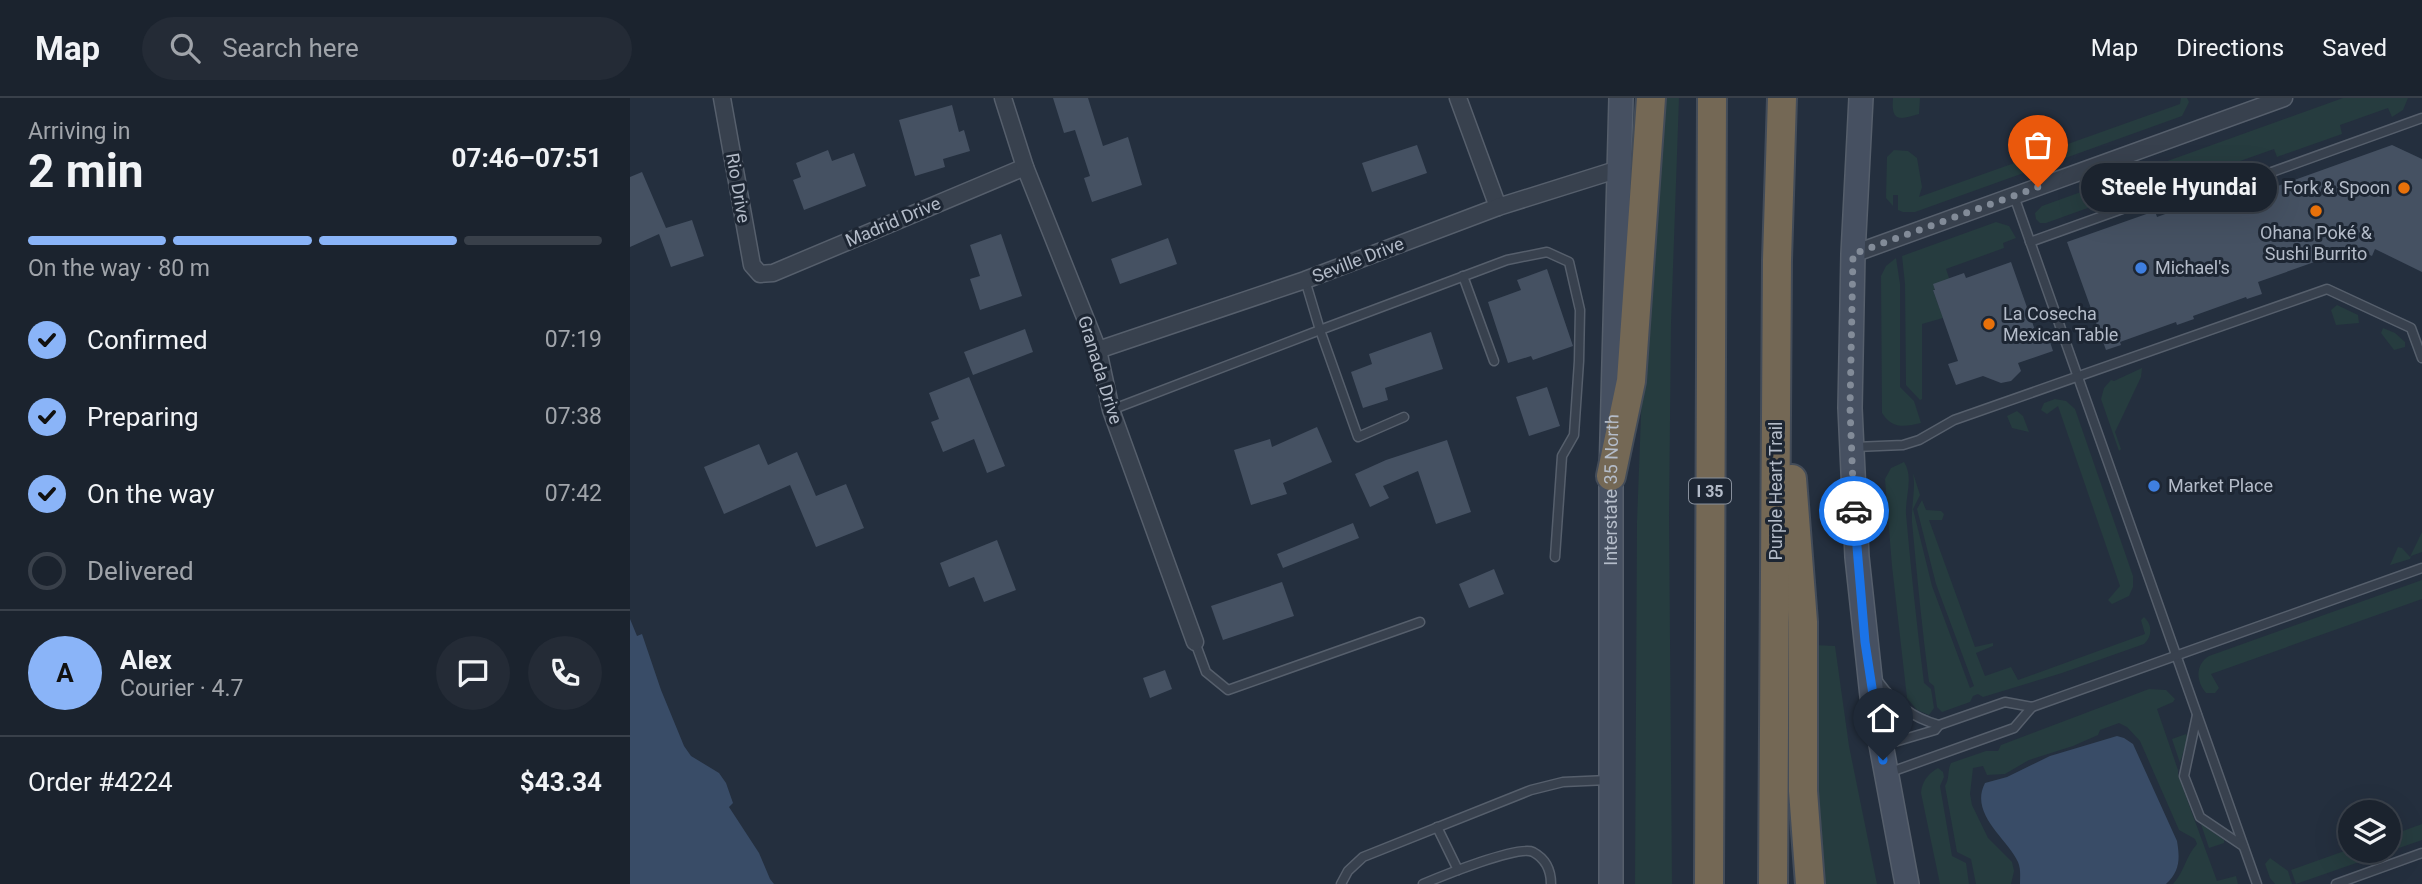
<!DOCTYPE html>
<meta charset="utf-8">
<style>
body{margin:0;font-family:Roboto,sans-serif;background:#242b36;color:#f1f3f6;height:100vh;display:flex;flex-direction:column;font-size:26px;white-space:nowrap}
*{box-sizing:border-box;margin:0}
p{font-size:23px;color:#a0a4aa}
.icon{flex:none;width:38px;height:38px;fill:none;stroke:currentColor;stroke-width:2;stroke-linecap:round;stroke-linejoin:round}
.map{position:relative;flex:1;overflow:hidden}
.panel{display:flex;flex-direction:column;background:#1b232e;width:630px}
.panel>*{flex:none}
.fabs{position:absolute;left:1708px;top:702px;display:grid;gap:14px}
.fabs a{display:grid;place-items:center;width:63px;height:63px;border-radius:50%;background:#1b232e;box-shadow:0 7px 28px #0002,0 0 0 2px #39404a;font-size:35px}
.pin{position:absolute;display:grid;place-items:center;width:60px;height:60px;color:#fff;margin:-72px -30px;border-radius:50% 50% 50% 0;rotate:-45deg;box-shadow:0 0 7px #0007}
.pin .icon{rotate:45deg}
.courier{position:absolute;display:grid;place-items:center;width:70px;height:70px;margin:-35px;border:5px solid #1a73e8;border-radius:50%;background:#fff;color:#222;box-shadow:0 2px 9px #0007}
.bubble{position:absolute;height:49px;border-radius:24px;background:#1b232e;box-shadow:0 7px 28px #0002,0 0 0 2px #39404a;font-size:23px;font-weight:700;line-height:49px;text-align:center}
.headline em{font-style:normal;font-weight:700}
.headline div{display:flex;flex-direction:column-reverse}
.headline{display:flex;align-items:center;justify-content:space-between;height:119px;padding:0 28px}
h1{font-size:46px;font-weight:700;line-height:52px}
.bar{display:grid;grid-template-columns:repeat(4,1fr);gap:10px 7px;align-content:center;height:84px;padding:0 28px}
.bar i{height:9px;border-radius:5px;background:#39404a}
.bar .on{background:#8ab4f8}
.bar p{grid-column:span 4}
.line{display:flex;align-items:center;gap:18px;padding:0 28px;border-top:2px solid #39404a}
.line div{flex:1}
.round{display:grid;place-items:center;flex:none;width:74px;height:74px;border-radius:37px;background:#242b36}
ol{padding:0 28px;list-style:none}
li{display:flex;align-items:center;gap:21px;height:77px}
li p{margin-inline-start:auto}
li .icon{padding:7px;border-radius:50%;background:#8ab4f8;color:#111;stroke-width:4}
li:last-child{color:#a0a4aa}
li i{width:38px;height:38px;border:4px solid #39404a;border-radius:50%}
header{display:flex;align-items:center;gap:42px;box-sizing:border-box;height:98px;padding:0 35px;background:#1b232e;border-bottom:2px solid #39404a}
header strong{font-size:33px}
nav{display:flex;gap:38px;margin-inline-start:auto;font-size:24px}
.search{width:490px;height:63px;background:#242b36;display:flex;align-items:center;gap:18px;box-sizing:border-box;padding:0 24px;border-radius:38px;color:#a0a4aa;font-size:26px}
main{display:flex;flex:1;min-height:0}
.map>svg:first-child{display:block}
.green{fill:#263c3f}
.water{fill:#394c67}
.building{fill:#455162}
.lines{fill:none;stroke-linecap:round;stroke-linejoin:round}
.lane-casing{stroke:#565f6c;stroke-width:11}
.street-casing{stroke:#565f6c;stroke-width:19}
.secondary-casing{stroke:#565f6c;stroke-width:26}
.highway-casing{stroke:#434c59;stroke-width:32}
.lane{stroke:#38414e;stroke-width:8}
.street{stroke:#38414e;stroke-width:16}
.secondary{stroke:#465061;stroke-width:23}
.highway{stroke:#746855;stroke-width:28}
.done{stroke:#828b98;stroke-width:7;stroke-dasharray:0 12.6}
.route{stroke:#1a73e8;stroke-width:9}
.food-dot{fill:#e8710a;stroke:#1d2633;stroke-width:2.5}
.shop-dot{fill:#3f7fe0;stroke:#1d2633;stroke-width:2.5}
.labels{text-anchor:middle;stroke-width:6;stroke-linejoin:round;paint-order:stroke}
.shield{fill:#1d2633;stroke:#878f9c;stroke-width:2}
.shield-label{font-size:16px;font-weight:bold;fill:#b4bcc9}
.street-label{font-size:18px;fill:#b4bcc9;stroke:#1d2633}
.poi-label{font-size:18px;fill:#b4bcc9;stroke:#1d2633;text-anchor:start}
</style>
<header>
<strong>Map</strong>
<div class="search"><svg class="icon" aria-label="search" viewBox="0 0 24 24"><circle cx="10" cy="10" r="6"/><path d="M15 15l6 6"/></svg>Search here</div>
<nav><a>Map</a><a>Directions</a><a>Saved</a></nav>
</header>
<main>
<section class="panel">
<div class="headline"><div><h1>2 min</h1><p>Arriving in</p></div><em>07:46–07:51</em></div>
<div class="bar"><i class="on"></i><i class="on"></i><i class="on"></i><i></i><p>On the way · 80 m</p></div>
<ol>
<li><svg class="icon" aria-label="check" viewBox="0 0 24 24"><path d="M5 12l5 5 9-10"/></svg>Confirmed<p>07:19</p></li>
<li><svg class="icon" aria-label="check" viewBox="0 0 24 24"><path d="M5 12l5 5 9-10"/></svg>Preparing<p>07:38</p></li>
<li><svg class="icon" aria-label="check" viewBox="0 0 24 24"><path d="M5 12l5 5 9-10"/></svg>On the way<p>07:42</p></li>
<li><i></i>Delivered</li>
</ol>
<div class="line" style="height:126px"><b class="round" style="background:#8ab4f8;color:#111">A</b><div><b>Alex</b><p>Courier · 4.7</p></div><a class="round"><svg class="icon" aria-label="chat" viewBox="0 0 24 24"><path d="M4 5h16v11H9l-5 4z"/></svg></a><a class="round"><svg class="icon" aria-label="phone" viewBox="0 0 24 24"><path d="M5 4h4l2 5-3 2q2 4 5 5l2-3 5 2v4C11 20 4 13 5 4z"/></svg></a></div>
<div class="line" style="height:91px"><div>Order #4224</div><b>$43.34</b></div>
</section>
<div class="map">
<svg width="1792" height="786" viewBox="0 0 1792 786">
<rect width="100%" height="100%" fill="#242f3e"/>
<g class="green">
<polygon points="1032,0 1049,0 1041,226 1039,418 1042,786 1005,786 1007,424 1015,211"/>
<path d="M1263,0h27l-1,16c-20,6 -28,8 -26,-16z"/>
<polygon points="1551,0 1557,0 1559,4 1552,18 1285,114 1273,114 1268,112 1268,97 1263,97 1263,108 1256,100 1257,59 1264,52 1278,53 1287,60 1292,89 1289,99 1550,6"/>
<polygon points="1713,0 1778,0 1773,12 1762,19 1758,10 1710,27 1712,36 1647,59 1644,51 1596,68 1598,77 1570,87 1513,90 1416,125 1410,125 1406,121 1405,115 1412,108"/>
<polygon points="1366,124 1379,128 1386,140 1373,145 1374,150 1316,171 1321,186 1303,192 1313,220 1292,226 1292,301 1290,302 1276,287 1275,186 1272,158"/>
<path d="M1266,160l4,26v103l14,14 7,22c-17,4 -29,6 -39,-10l-1,-137 5,-10z"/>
<polygon points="1707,207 1728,217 1729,225 1706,227 1701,212"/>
<polygon points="1753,230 1765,235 1775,244 1775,249 1764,252 1751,235"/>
<polygon points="1512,270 1511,279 1485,334 1491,351 1489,353 1471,301 1474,290 1481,282 1484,283"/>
<polygon points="1425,301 1436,303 1445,311 1503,478 1503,489 1499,498 1482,506 1478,502 1490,488 1428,308 1417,316 1411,312 1414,305"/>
<polygon points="1387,313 1393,318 1399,334 1382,330 1377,318"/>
<path d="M1274,364c10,15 1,35 2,52 5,57 11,113 18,169l7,6 3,19 -5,7 -12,-5 -10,-12 -15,-132 -7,-87 6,-11z"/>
<path d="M1283,375l7,22 -7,14 19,77 38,102 4,-2 -38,-102 -19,-75 5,-9 4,10 15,1 3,3 -2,6h-13l46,127 18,-4v3l-17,7 9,23 26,-9 7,13 127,-46 -4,-14 3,-3c8,7 9,19 0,27l-82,29 -79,24 -5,-3 -5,2 -3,6 -28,10 -5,-5 -3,-21 -5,-4c-7,-53 -12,-106 -17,-160 -1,-16 4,-33 1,-49z"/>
<polygon points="1792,434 1792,454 1781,458 1780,461 1760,467 1768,449 1772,450 1780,459"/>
<path d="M1792,482v19l-211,75 8,14 -4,5h-9c-10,-12 -11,-28 3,-37z"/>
<polygon points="1184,547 1205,548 1219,648 1247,786 1195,786 1186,655"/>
<path d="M1519,591l17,1 9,9 -2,3 -16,7 21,61v5l39,106 19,-5 2,8h-65c12,-13 12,-27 24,-40l-2,-5 -16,-9 -39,-89 -13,-14 -8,-4 -19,7 -2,5 -25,11 -44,14 -24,14 -18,1 -4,-9 -10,2 -3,26 2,11 16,33 24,24 2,9 -3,13h-35l-5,-25 -14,-7 -12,-66c5,-8 2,-15 6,-23l35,-12h12l3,-6z"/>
<polygon points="1556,636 1558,639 1550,665 1542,641"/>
<path d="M1308,670l5,4 1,5 -4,9 12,70 14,7 3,21h-29l-19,-91c1,-12 7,-19 17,-25z"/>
<polygon points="1571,726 1594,742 1594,745 1579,750"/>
<polygon points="1792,726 1792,742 1666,786 1661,772 1720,751 1759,752 1759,738"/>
<polygon points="1640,760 1658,773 1662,786 1645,786 1640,780 1635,766"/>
</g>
<g class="water">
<polygon points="0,521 7,538 12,536 31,592 54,648 61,658 89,675 96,685 103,705 99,709 129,755 140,781 144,786 0,786"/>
<path d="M1487,638l7,2 9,6 44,97c3,18 3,30 -11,43h-146c0,-7 1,-15 -2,-22 -11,-24 -49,-48 -33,-79l22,-6 43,-21z"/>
</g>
<g class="building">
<polygon points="423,0 458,0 473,48 498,39 512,87 462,104 454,80 460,78 445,32 434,35"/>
<polygon points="322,7 329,34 334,32 340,53 313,61 315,69 285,78 269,22"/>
<polygon points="787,47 797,75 742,94 732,65"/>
<polygon points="1762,47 1792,61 1792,174 1745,151 1742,158 1724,150 1628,184 1632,196 1617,201 1616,199 1563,218 1564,221 1547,227 1546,224 1490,244 1491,247 1476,252 1437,144 1525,113 1527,119 1596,94 1600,105"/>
<polygon points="198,52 202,63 224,55 236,88 174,112 163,82 171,79 166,65"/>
<polygon points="12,74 36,130 62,122 74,158 41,169 29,136 0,149 0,79"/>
<polygon points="371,136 392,198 350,212 340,181 350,178 340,147"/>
<polygon points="538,140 547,166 490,186 481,161"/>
<polygon points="1381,164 1406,235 1416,232 1423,253 1388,265 1391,273 1381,283 1371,285 1353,278 1326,287 1318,266 1328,263 1303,192 1305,192 1303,186 1334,175 1336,180"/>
<polygon points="917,171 943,248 903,262 901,258 878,265 858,204 891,192 887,182"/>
<polygon points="395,231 403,254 343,277 334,254"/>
<polygon points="801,234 813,271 755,290 758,302 733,310 721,274 742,266 739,256"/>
<polygon points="339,279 375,368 357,375 344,341 313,354 301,324 309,321 299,295"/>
<polygon points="917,289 930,328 899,338 886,299"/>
<polygon points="687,329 702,364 653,385 657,396 621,407 604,352 640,341 642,349"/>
<polygon points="817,342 841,414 806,426 788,373 753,388 759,400 740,409 725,376 756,362"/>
<polygon points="129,346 138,367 167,354 186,398 216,386 234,430 186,449 160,387 94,416 74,369"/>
<polygon points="723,425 729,440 653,470 647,456"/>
<polygon points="367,442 386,492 354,504 344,479 319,489 310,465"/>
<polygon points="864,471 874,496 839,510 829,486"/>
<polygon points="652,484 664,518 593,542 581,508"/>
<polygon points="535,572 542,591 520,600 513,580"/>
</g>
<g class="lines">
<g class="lane-casing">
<g id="lane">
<polyline points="1384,98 1627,786"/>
<polyline points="1400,144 1520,101 1572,93 1591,86 1603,88 1792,20"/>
<polyline points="833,178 864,263"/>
<polyline points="675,182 690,232 877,162 917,154 939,164 950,212 949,263 944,337 932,358 925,459"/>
<polyline points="481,312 690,232 728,339 774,319"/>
<polyline points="1225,349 1273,347 1289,342 1324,322 1697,191 1781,230 1792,260"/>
<polyline points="565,544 576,574 598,592 790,524"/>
<path d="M1248,583c16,22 34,37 61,44"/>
<polyline points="1567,617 1554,678 1570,719 1613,748"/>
<polyline points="1254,647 1305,632 1309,627 1375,604 1402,609 1792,470"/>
<polyline points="1258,675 1384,630 1402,609"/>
<polyline points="807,729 828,772"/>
<polyline points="711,786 718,773 733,759 901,692 933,684 978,682"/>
<path d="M793,786c19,-8 95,-39 110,-32 13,7 18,19 18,32"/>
<polyline points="1706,786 1792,755"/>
</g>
</g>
<g class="street-casing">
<g id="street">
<polyline points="92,0 122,167 130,176 143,175 395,69"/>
<polyline points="373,0 395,69 468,252 481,312 565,544"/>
<polyline points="828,0 868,109"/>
<polyline points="1223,156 1654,0"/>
<polyline points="468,252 675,182 868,109 989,71"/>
</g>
</g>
<g class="secondary-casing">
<g id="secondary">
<polyline points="1231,0 1223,156 1220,310 1227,459 1242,598 1277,786"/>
<path id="s1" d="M981,786v-408l10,-378"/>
</g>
</g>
<g class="highway-casing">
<g id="highway">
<polyline points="981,378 1001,283 1021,0"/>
<polyline points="1162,381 1173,524 1173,693 1180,786"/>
<polyline points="1079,786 1082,0"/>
<polyline points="1143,786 1147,162 1152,0"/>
</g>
</g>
<use href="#lane" class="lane"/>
<use href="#street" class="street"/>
<use href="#secondary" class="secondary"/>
<use href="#highway" class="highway"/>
</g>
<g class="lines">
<polyline class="done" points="1224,413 1220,310 1223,156 1408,89"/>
<polyline class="route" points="1224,413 1235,544 1253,662"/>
</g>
<g class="food-dot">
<circle cx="1774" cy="90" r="7"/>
<circle cx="1686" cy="113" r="7"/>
<circle cx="1359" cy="226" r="7"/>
</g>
<g class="shop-dot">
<circle cx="1511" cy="170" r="7"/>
<circle cx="1524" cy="388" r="7"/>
</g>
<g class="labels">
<rect class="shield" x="1059" y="380.5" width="42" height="25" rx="5"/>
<g class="shield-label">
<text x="1080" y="399">I 35</text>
</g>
<g class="street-label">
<text transform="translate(108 90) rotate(80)" y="6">Rio Drive</text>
<text transform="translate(263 124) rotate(-23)" y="6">Madrid Drive</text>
<text transform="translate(728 162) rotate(-21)" y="6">Seville Drive</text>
<text transform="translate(470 272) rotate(73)" y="6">Granada Drive</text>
<text dy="6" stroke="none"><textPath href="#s1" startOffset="394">Interstate 35 North</textPath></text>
<text transform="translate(1146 393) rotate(-90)" y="6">Purple Heart Trail</text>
</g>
<g class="poi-label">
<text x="1760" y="96" text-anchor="end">Fork &amp; Spoon</text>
<text x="1686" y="141" text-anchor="middle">Ohana Poké &amp;<tspan x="1686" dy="21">Sushi Burrito</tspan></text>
<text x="1525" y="176">Michael's</text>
<text x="1373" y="222">La Cosecha<tspan x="1373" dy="21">Mexican Table</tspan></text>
<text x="1538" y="394">Market Place</text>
</g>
</g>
</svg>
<div class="fabs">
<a><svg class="icon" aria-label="layers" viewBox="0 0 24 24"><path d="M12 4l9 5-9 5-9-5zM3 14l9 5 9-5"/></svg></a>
</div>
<div class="pin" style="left:1408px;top:89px;background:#ea580c"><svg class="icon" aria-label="bag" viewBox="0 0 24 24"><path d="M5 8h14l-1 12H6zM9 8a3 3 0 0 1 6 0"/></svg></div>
<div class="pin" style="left:1253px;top:662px;background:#1f2937"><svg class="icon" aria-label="home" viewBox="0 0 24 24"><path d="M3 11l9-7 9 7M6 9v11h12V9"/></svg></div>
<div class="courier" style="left:1224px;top:413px"><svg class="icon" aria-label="car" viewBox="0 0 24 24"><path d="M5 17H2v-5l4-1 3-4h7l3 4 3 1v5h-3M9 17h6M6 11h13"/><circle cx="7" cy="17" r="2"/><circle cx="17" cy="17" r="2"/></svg></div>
<div class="bubble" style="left:1451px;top:65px;width:196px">Steele Hyundai</div>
</div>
</main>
